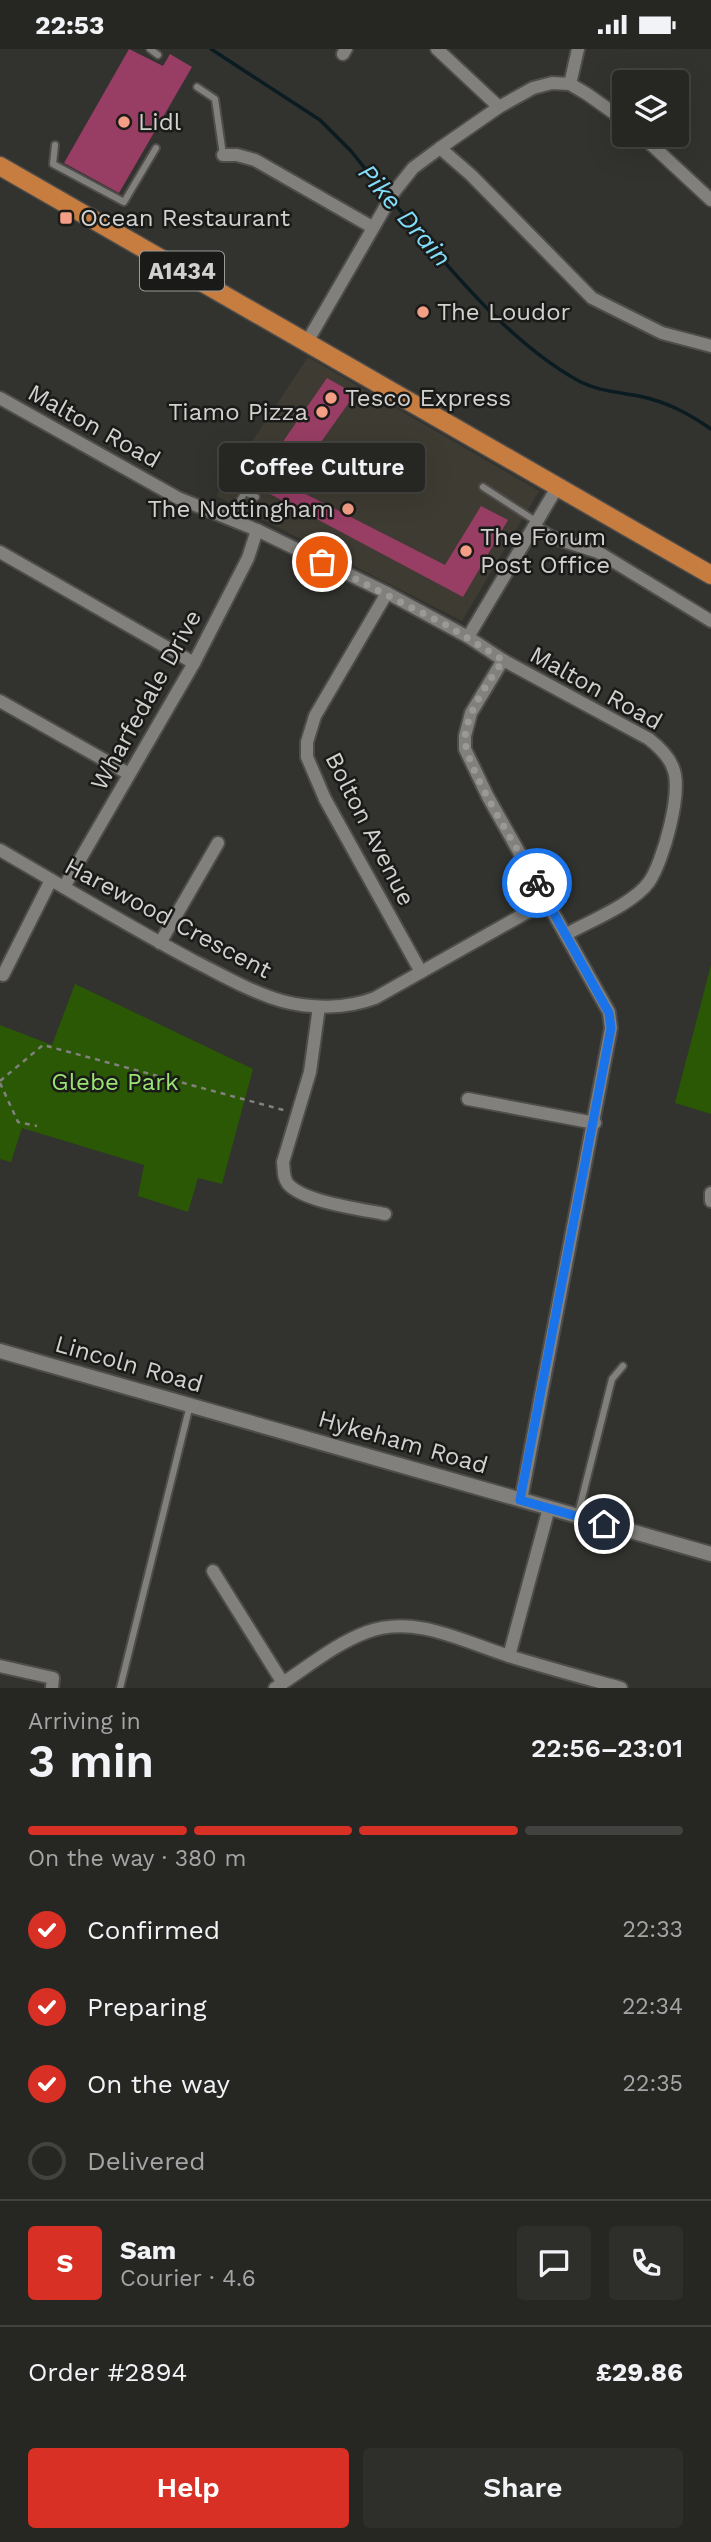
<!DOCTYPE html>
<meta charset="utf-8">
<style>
body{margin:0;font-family:"Work Sans",sans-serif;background:#2e2e2b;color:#f1f3f6;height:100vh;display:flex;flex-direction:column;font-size:26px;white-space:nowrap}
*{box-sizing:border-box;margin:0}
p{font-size:23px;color:#a4a5a6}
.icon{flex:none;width:38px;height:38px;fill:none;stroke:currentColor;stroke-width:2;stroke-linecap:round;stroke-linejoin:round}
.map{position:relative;height:1639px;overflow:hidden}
.drawer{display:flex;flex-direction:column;background:#262623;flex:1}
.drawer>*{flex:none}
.controls{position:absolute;left:612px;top:21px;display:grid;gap:14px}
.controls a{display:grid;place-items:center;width:77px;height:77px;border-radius:7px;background:#262623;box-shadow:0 7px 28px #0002,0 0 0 2px #424341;font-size:35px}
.pin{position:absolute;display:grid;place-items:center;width:60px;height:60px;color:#fff;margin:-30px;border:4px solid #fff;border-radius:50%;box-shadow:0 2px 7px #0007}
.courier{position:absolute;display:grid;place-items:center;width:70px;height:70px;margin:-35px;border:5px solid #1a73e8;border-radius:50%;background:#fff;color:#222;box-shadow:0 2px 9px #0007}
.bubble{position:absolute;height:49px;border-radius:7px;background:#262623;box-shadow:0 7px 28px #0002,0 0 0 2px #424341;font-size:23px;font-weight:600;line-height:49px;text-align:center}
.headline em{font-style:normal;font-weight:600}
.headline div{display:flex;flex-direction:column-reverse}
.headline{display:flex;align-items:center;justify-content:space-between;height:119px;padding:0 28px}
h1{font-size:46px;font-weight:600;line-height:52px}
.bar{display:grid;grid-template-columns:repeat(4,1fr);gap:10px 7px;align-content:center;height:84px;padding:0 28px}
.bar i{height:9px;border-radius:5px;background:#424341}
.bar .active{background:#d93025}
.bar p{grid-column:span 4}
.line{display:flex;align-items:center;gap:18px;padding:0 28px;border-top:2px solid #424341}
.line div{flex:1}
.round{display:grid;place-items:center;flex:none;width:74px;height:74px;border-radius:7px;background:#2e2e2b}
ol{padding:0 28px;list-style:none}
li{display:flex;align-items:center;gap:21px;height:77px}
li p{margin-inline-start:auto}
li .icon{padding:7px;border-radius:50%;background:#d93025;color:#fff;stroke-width:4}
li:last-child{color:#a4a5a6}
li i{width:38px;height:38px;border:4px solid #424341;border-radius:50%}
.cta{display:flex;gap:14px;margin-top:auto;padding:14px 28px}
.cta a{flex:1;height:80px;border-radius:7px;background:#d93025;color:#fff;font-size:28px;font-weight:600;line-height:80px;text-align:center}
.cta a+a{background:#2e2e2b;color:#f1f3f6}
.status{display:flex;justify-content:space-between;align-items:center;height:49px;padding:0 35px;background:#262623;direction:ltr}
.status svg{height:19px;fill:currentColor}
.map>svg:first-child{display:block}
.built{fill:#3e3b32}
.green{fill:#2a5804}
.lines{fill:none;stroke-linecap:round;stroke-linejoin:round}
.stream{stroke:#0a1c21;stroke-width:3.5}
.building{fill:#983d64}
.service-casing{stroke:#4e4d4b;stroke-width:10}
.minor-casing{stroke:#4e4d4b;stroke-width:16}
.tertiary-casing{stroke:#4e4d4b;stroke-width:18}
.primary-casing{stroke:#4e4d4b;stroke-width:21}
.path{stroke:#82817f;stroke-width:2.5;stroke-dasharray:5 5;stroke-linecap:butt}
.service{stroke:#81807d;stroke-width:6}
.minor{stroke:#81807d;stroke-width:12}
.tertiary{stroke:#81807d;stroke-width:14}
.primary{stroke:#c77d3f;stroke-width:18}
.done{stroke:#9a9998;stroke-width:7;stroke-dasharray:0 12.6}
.route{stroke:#1a73e8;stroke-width:9}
.poi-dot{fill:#f49e86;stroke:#1a1a18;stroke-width:2.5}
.labels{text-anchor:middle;stroke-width:5;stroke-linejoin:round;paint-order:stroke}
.shield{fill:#1a1a18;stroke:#9b9a99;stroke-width:2}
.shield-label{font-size:23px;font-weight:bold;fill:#d2d1d0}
.poi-label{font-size:24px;fill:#d2d1d0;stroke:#1a1a18;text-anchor:start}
.street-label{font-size:24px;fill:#d2d1d0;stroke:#1a1a18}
.park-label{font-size:24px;fill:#9be274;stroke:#1a1a18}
.water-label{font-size:26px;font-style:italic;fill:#80dcf8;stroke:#1a1a18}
</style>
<div class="status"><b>22:53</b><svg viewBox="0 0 49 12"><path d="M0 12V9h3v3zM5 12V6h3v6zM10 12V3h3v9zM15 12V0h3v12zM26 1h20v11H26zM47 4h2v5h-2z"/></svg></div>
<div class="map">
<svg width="711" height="1639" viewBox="0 0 711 1639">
<rect width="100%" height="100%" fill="#32322f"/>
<polygon class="built" points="308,308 539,442 462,572 216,447"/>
<g class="green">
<polygon points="711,916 711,1065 675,1054"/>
<polygon points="75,935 253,1020 222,1135 198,1129 188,1163 138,1147 144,1116 22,1079 11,1113 0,1110 0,976 52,996"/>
</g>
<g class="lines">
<g class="stream">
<polyline points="211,0 320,71 351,102 388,148"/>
<path d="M393,153c52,61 114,139 184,178 20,11 40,12 62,16 28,6 49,17 72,33"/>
</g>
</g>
<g class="building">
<polygon points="129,0 163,17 170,5 192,18 119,144 64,114"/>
<polygon points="327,329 355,345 290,437 445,516 481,457 508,471 463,548 253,436"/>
</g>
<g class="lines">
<g class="service-casing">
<g id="service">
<polyline points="150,0 158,6"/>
<polyline points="197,38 215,50 223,106"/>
<polyline points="55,96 53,115 124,153 156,99"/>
<polyline points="483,438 537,473"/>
<polyline points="229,470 245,443 256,448"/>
<polyline points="578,1465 612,1330 623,1317"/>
<polyline points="120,1639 190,1356"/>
</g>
</g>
<g class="minor-casing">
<g id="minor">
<polyline points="437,0 499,58"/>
<polyline points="343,5 346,0"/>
<polyline points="570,35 578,0"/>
<polyline points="641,86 711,151"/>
<polyline points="440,99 471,126 592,249 662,284 711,297"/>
<polyline points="223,106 237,106 255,111 372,178"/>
<polyline points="307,293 394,143 413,119 440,99 499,58 533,39 552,34 570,35 587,45 625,72"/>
<path d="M0,349l178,100 79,32 130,63 81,44 35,23 146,79c10,8 20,17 24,29 10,23 -10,94 -24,114 -16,22 -59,39 -82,52"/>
<polyline points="534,478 551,488 598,503 711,572"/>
<polyline points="0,503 194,614"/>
<polyline points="387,544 315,667 307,693 307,708 325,750 421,923"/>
<polyline points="468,588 558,437"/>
<polyline points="503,611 471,664 465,687 465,700 488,748 609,963 611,979 521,1451"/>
<polyline points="0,652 129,725"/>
<path d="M0,801c64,37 128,76 194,111 28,14 57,31 88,40 30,8 64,8 93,-3l172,-97"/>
<polyline points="64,838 194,614 248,509 257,481"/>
<polyline points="160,894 218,794"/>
<polyline points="3,926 51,831"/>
<path d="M319,958l-9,65 -27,90c1,8 0,16 5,22 16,18 72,25 97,30"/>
<polyline points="468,1050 595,1074"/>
<polyline points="711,1144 711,1152"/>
<polyline points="213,1522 283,1634"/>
<polyline points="509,1607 549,1459"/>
<polyline points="0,1617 53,1629 52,1639"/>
<path d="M275,1639c29,-18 59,-44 92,-56 49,-18 99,11 145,25 36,11 73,21 109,31"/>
</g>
</g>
<g class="tertiary-casing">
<polyline id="tertiary" points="0,1302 711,1505"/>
</g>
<g class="primary-casing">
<polyline id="primary" points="0,117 711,526"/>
</g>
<g class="path">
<polyline points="0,1032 43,996 287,1062"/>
<polyline points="0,1034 18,1073 37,1077"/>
</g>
<use href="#service" class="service"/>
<use href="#minor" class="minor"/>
<use href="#tertiary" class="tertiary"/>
<use href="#primary" class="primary"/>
</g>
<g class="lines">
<path class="done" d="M322,513l126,64 55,34c-14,23 -36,50 -38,78 -2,26 57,118 72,145"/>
<polyline class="route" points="537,834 609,964 611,979 520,1451 604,1475"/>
</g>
<g class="poi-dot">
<circle cx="124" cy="73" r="7"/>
<rect x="59" y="162" width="14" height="14" rx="3.5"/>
<circle cx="423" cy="263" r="7"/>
<circle cx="331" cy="349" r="7"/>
<circle cx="322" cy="363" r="7"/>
<circle cx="348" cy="460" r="7"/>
<circle cx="466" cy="502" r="7"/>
</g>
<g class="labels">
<rect class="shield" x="140" y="202.5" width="84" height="39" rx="5"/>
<g class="shield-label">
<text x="182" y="230">A1434</text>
</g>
<g class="poi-label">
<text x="138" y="81">Lidl</text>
<text x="80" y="177">Ocean Restaurant</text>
<text x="437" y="271">The Loudor</text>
<text x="345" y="357">Tesco Express</text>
<text x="308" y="371" text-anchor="end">Tiamo Pizza</text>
<text x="334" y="468" text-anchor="end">The Nottingham</text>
<text x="480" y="496">The Forum<tspan x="480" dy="28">Post Office</tspan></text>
</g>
<g class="street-label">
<text transform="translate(94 377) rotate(29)" y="8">Malton Road</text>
<text transform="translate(596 639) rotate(29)" y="8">Malton Road</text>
<text transform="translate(146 651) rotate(-61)" y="8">Wharfedale Drive</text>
<text transform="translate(370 780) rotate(63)" y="8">Bolton Avenue</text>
<text transform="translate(168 869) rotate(28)" y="8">Harewood Crescent</text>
<text transform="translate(129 1315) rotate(16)" y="8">Lincoln Road</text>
<text transform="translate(403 1393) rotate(16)" y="8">Hykeham Road</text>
</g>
<g class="park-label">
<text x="115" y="1041">Glebe Park</text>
</g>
<g class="water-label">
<text transform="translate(405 166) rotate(49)" y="9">Pike Drain</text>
</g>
</g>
</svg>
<div class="controls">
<a><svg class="icon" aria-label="layers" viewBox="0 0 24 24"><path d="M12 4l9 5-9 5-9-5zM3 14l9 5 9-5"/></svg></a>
</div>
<div class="pin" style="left:322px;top:513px;background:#ea580c"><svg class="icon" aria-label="bag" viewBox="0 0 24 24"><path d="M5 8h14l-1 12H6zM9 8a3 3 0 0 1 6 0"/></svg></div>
<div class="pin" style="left:604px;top:1475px;background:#1f2937"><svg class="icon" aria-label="home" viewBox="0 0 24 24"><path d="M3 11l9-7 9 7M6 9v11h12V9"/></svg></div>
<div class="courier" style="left:537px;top:834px"><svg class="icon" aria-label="bike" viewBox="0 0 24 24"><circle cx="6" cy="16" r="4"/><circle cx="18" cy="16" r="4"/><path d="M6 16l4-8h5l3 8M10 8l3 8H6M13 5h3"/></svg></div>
<div class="bubble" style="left:219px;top:394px;width:206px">Coffee Culture</div>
</div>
<section class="drawer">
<div class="headline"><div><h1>3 min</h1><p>Arriving in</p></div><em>22:56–23:01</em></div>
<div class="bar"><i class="active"></i><i class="active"></i><i class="active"></i><i></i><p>On the way · 380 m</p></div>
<ol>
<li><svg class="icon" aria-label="check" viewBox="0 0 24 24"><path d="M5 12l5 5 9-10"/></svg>Confirmed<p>22:33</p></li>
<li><svg class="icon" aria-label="check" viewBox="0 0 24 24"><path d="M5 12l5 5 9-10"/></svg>Preparing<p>22:34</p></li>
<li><svg class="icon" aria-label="check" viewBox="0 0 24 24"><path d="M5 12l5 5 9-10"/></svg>On the way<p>22:35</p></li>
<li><i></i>Delivered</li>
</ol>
<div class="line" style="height:126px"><b class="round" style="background:#d93025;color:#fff">S</b><div><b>Sam</b><p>Courier · 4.6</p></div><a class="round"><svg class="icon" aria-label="chat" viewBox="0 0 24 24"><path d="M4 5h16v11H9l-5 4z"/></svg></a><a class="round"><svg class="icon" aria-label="phone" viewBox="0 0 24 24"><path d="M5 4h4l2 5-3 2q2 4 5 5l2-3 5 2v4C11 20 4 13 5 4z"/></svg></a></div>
<div class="line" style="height:91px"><div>Order #2894</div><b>£29.86</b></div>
<div class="cta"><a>Help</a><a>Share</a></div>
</section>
